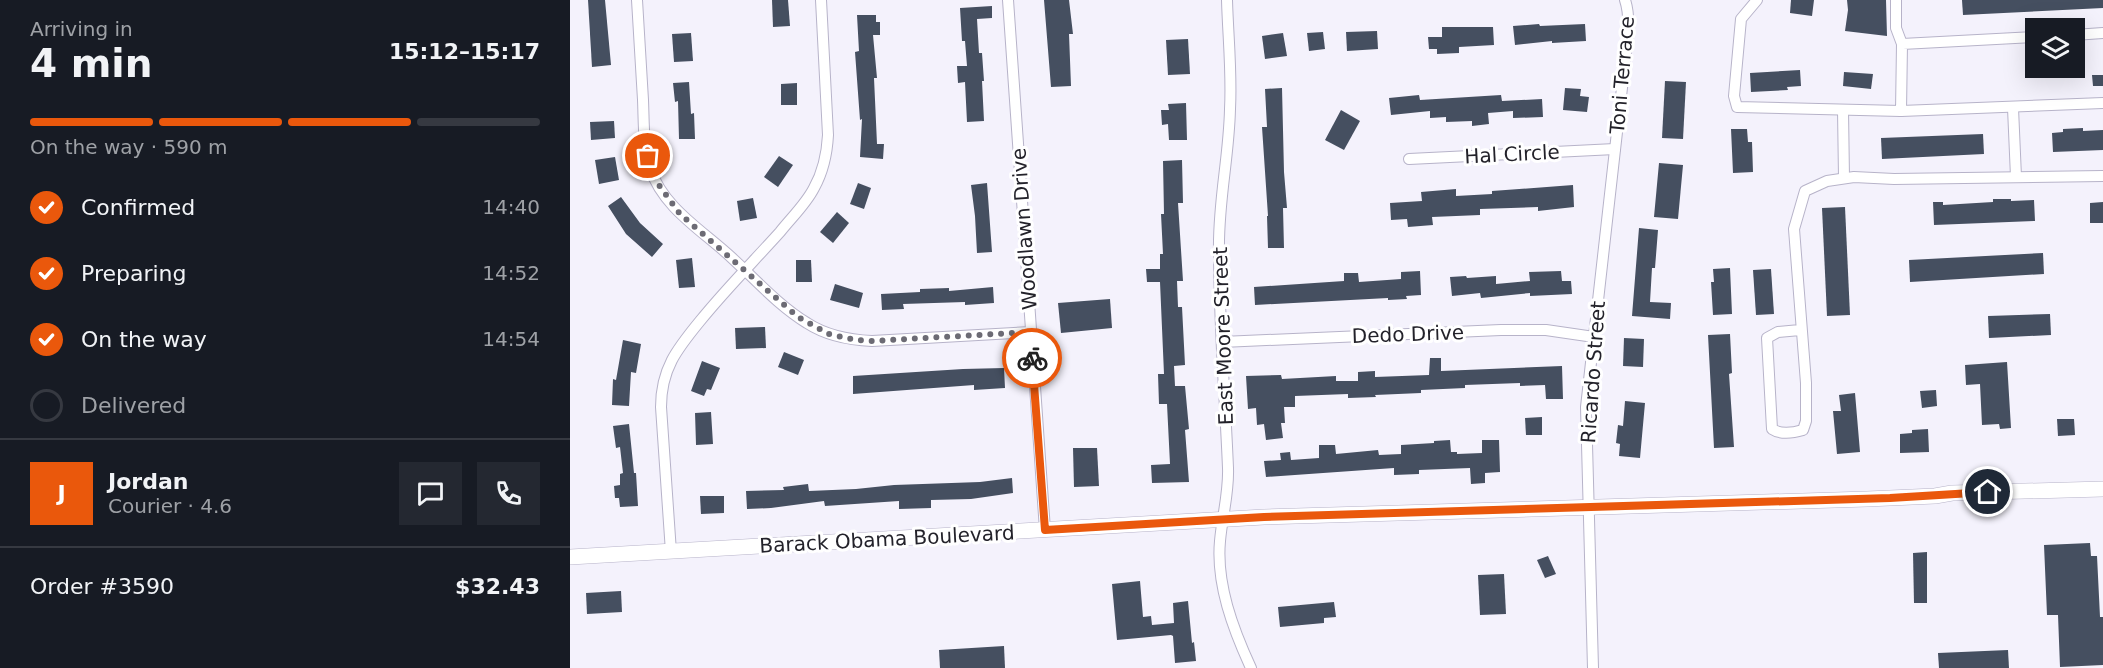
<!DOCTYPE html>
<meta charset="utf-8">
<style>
body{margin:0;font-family:"DejaVu Sans",sans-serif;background:#242831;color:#f1f3f6;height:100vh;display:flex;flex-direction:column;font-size:22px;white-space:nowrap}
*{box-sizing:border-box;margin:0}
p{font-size:20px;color:#9ea1a6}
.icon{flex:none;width:33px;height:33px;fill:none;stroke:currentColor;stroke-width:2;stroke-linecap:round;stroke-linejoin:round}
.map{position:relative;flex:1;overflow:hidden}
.side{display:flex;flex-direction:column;background:#171b24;width:570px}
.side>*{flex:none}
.buttons{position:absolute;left:1455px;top:18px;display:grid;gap:12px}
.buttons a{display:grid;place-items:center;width:60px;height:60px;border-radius:0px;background:#171b24;box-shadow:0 6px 24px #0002;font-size:30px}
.pin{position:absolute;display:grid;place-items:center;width:51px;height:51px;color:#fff;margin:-26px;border:3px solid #fff;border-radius:50%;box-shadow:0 2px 6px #0007}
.courier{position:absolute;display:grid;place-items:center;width:60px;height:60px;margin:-30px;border:4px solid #ea580c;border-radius:50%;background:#fff;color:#222;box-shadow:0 2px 8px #0007}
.head em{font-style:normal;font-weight:800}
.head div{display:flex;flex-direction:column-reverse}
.head{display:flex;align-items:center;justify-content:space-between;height:102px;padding:0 30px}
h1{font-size:39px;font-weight:800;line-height:45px}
.bar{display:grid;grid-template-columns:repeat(4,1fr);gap:9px 6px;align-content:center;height:72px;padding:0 30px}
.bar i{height:8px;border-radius:4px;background:#363941}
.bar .active{background:#ea580c}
.bar p{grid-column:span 4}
.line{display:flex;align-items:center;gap:15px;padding:0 30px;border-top:2px solid #363941}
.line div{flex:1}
.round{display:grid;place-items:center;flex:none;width:63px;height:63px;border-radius:0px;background:#242831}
ol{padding:0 30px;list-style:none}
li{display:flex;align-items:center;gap:18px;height:66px}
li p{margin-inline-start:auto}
li .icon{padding:6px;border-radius:50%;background:#ea580c;color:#fff;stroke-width:4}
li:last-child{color:#9ea1a6}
li i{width:33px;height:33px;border:3px solid #363941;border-radius:50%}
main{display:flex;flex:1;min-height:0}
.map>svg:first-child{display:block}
.building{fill:#454f60}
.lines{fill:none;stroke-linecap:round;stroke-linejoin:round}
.minor-casing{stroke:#b7b3c9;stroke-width:12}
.secondary-casing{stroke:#b7b3c9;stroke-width:16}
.minor{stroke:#fff;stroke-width:10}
.secondary{stroke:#fff;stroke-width:15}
.done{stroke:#6c6b74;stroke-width:6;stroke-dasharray:0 10.8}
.route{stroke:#ea580c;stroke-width:8}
.labels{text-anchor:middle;stroke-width:6;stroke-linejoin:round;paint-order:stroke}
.street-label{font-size:20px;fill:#23222a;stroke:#fff}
</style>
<main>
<section class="side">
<div class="head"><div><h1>4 min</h1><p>Arriving in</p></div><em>15:12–15:17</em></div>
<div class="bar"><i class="active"></i><i class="active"></i><i class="active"></i><i></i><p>On the way · 590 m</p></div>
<ol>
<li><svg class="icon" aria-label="check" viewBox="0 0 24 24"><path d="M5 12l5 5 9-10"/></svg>Confirmed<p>14:40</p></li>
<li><svg class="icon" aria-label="check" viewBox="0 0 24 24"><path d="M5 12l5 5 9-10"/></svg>Preparing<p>14:52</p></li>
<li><svg class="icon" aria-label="check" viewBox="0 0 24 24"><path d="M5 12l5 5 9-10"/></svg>On the way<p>14:54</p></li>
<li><i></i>Delivered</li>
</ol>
<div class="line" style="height:108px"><b class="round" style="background:#ea580c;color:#fff">J</b><div><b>Jordan</b><p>Courier · 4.6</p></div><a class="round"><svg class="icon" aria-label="chat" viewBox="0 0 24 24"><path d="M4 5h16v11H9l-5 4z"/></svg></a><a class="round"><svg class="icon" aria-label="phone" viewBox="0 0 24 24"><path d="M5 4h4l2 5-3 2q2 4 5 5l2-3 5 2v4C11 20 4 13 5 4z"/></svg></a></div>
<div class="line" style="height:78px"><div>Order #3590</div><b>$32.43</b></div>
</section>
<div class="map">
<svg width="1533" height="668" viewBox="0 0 1533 668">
<rect width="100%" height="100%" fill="#f4f2fc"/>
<g class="building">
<polygon points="18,0 35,0 41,65 22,67"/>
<polygon points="202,0 218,0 220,26 203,27"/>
<polygon points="474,0 499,0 503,34 499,34 501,86 481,87"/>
<polygon points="1221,0 1244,0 1242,16 1220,13"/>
<polygon points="1277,0 1316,0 1317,36 1275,31 1278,10"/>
<polygon points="1392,0 1533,0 1533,8 1393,15"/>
<polygon points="422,6 422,18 407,19 409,53 412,53 414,81 412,81 414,121 397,122 395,82 388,83 387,66 397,66 395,41 392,41 390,8"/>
<polygon points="287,15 306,15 306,22 310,22 310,35 303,35 307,78 304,78 307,144 314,144 313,159 290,157 292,119 290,120 285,52 289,51"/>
<polygon points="969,24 970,26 1015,24 1016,41 982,43 982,41 945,45 943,26"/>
<polygon points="872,27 923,27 924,45 889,47 889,53 867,54 867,49 859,49 858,37 872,37"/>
<polygon points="807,31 808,49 777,51 776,32"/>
<polygon points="753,32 755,49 739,51 737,33"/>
<polygon points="121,33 123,61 104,62 102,34"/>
<polygon points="713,33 717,56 695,59 692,36"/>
<polygon points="618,39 620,74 598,75 596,40"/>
<polygon points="1230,70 1231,86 1217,87 1218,90 1181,92 1180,73"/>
<polygon points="1274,72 1303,74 1301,89 1273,86"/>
<polygon points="1522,75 1533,75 1533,86 1523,86"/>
<polygon points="1095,81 1116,82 1113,139 1092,138"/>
<polygon points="119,82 121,114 124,113 125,139 109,139 108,101 105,102 103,83"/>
<polygon points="227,83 227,105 211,105 211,84"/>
<polygon points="712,88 714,172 717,208 713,208 714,248 698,248 697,216 698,216 692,127 697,127 695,89"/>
<polygon points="995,88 1011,89 1010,96 1019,97 1017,112 993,110"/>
<polygon points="849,95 850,100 931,95 932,101 972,99 973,117 943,118 943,111 918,113 919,124 902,126 902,121 876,122 876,117 860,118 860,111 821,115 819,98"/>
<polygon points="616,103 617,140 599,140 598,124 592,125 591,110 599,110 598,104"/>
<polygon points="771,110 790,121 774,150 755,140"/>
<polygon points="44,121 45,138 21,140 20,122"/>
<polygon points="1513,128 1513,131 1533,130 1533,150 1483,152 1482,133 1493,132 1493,129"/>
<polygon points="1161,129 1177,129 1178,142 1182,142 1183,172 1163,173"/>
<polygon points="1413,134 1414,154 1312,159 1311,138"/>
<polygon points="209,156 223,165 208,187 194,177"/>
<polygon points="45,157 49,180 29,184 25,160"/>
<polygon points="612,160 613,203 608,203 613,281 607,281 608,307 612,307 615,365 604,366 605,386 615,386 619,429 615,430 619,482 582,483 581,465 600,464 597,404 589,404 588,374 594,374 590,282 577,282 576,269 590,269 590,254 593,254 591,214 594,214 593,161"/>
<polygon points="1089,163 1113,165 1108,219 1084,217"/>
<polygon points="288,183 301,188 294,209 280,204"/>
<polygon points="417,183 422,252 407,253 405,216 401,185"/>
<polygon points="1003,185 1004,207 968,211 968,207 910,209 910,215 862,217 863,225 838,227 837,219 821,220 820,203 852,201 851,192 886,189 886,196 922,194 922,191"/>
<polygon points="51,197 70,223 93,244 82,257 56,234 38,206"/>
<polygon points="183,198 187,218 170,221 167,201"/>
<polygon points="1423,199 1441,199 1441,201 1464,200 1465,221 1364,225 1363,202 1373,202 1373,205 1423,202"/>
<polygon points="1533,202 1533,223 1520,223 1520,203"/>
<polygon points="1275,207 1280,315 1257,316 1252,208"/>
<polygon points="267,212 279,223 263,243 250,232"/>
<polygon points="1069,228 1088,230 1085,268 1082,268 1080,302 1101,303 1100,319 1062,316"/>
<polygon points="1473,253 1474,274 1340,282 1339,260"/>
<polygon points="122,258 125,287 109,288 106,260"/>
<polygon points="226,260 241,260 242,282 226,282"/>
<polygon points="1160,268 1162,314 1143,315 1141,282 1144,282 1143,269"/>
<polygon points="1201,269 1204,314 1186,315 1183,270"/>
<polygon points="850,271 851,295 836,296 837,299 818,300 818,298 685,305 684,287 774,281 774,273 788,273 789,282 831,279 831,272"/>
<polygon points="991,271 992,281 1001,281 1002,294 960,296 960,293 911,298 910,293 882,296 880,277 896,276 897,278 926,276 926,284 960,281 959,272"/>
<polygon points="265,284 293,293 289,308 260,300"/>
<polygon points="423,287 424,303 395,305 395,302 333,304 334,309 312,310 311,294 350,292 350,289 379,288 379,291"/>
<polygon points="540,299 542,328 491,333 488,303"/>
<polygon points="1480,314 1481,335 1419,338 1418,316"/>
<polygon points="195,327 196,348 166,349 165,328"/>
<polygon points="1160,334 1162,373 1159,374 1164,447 1144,448 1138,335"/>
<polygon points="1054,338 1074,339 1073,367 1053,366"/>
<polygon points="53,340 71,344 66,373 61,372 59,406 42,405 43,379 46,380"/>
<polygon points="214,352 234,360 228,375 208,367"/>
<polygon points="860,358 871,358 871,371 992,366 993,399 976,399 975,385 950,386 950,383 895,385 895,388 851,390 851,393 805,395 806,397 778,398 778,394 725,396 725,407 714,407 715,423 711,423 713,438 696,440 694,424 687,425 686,408 678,409 676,376 711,375 712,379 766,376 766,381 788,381 788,372 805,371 805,377 859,375"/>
<polygon points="132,361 150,368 141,390 137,389 134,396 121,391"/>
<polygon points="1437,362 1441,428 1430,429 1429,424 1412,425 1410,384 1396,385 1395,365"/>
<polygon points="434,368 435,388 404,390 404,385 283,394 283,376 393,369"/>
<polygon points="1366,390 1367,406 1352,408 1350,391"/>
<polygon points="1285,393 1290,452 1267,454 1263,411 1271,411 1269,395"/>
<polygon points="1055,401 1075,403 1070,458 1049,456 1050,444 1046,443 1048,425 1053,426"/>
<polygon points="141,412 143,444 126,445 125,413"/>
<polygon points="972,417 972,435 956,435 955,418"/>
<polygon points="1487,419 1504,419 1505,435 1488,436"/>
<polygon points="59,424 64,473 66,473 68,506 50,507 49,498 45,498 44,486 50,485 50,474 53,473 50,447 46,448 43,426"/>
<polygon points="1358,429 1359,452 1330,453 1330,434 1342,433 1342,430"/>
<polygon points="880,440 881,452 887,452 887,454 912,453 912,440 929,440 930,472 915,473 915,483 901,484 900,468 849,470 849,474 824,475 824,468 696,477 694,461 711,460 710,453 720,452 721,460 749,458 749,445 765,445 766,454 808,450 809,455 831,454 831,445 864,443 864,441"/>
<polygon points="503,448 527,448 529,486 504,487"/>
<polygon points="442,478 443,493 401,499 361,500 361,508 329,509 329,501 255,506 254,501 201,508 177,509 176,491 214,490 213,487 238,484 239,491 286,489 324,485 410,482"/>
<polygon points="130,496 154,496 154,513 131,514"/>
<polygon points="1520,543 1521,556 1527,556 1530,617 1533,617 1533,665 1490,667 1488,615 1477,615 1474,545"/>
<polygon points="1357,552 1357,603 1344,603 1343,553"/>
<polygon points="978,556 986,574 975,578 967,560"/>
<polygon points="934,574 936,614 910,615 908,575"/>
<polygon points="570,581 573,617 581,616 582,625 604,623 603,603 618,601 622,643 624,642 626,661 605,663 603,636 601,635 547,640 542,584"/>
<polygon points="51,591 52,612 17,614 16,593"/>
<polygon points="764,602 766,617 754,618 754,623 710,627 708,607"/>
<polygon points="434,646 435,668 370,668 369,650"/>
<polygon points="1438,650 1439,668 1369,668 1368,653"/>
</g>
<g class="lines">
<g class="minor-casing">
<g id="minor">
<path d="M67,0c2,33 4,67 6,100 1,23 0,46 7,68 13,40 52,62 82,90 24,22 47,48 75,65 20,13 42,17 65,18l159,-9"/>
<polyline points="438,0 475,530"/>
<path d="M657,0c1,36 5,73 3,109 -1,48 -12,93 -11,141 0,73 6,146 9,218 1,25 -6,49 -8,73 -4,43 13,88 31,127"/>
<polyline points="1187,0 1171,19 1164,96 1167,107 1331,111 1332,44 1466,37"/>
<polyline points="1326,0 1326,28 1332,44"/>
<polyline points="1504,35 1533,33"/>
<polyline points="1443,108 1446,177"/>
<polyline points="1273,110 1274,178"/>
<polyline points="1331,111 1533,103"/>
<polyline points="839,159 1045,149"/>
<path d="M1230,330l-22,2 -11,6 5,91c9,6 21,4 31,1l3,-9v-38l-12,-154 11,-38 22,-10 27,-4 40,2 209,-3"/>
<polyline points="652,342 931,330 976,330 1024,337"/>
<path d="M101,552l-10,-145c0,-38 16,-58 39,-86 25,-31 53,-59 80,-89 11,-14 26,-28 34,-44 9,-16 13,-34 14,-53l-7,-135"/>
<path d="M1023,668l-7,-261 38,-337c2,-22 8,-49 1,-70"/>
</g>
</g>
<g class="secondary-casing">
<polyline id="secondary" points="0,557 694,517 1297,499 1365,496 1382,493 1533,489"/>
</g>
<use href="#minor" class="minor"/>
<use href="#secondary" class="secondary"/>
</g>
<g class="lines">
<polyline class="done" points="78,156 86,181 110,214 228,317 259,334 286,340 302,341 461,332 462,358"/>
<polyline class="route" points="462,358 475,530 694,517 1320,498 1418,492"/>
</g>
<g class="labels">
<g class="street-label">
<text transform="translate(1052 75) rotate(-85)" y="7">Toni Terrace</text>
<text transform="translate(942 154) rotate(-3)" y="7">Hal Circle</text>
<text transform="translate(454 229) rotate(-94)" y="7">Woodlawn Drive</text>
<text transform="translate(838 334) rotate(-2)" y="7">Dedo Drive</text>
<text transform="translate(653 336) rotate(-92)" y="7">East Moore Street</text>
<text transform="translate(1023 372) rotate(-86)" y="7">Ricardo Street</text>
<text transform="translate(317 539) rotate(-3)" y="7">Barack Obama Boulevard</text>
</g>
</g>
</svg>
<div class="buttons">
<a><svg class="icon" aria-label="layers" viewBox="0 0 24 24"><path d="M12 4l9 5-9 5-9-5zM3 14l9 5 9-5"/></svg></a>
</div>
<div class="pin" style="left:78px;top:156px;background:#ea580c"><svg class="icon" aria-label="bag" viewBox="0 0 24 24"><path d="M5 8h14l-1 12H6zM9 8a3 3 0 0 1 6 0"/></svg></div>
<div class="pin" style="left:1418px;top:492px;background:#1f2937"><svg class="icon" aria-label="home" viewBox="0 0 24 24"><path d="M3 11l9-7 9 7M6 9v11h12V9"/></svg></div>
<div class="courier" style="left:462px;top:358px"><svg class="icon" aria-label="bike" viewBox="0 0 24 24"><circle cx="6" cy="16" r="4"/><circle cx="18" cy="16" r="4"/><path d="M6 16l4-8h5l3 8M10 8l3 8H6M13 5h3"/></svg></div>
</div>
</main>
